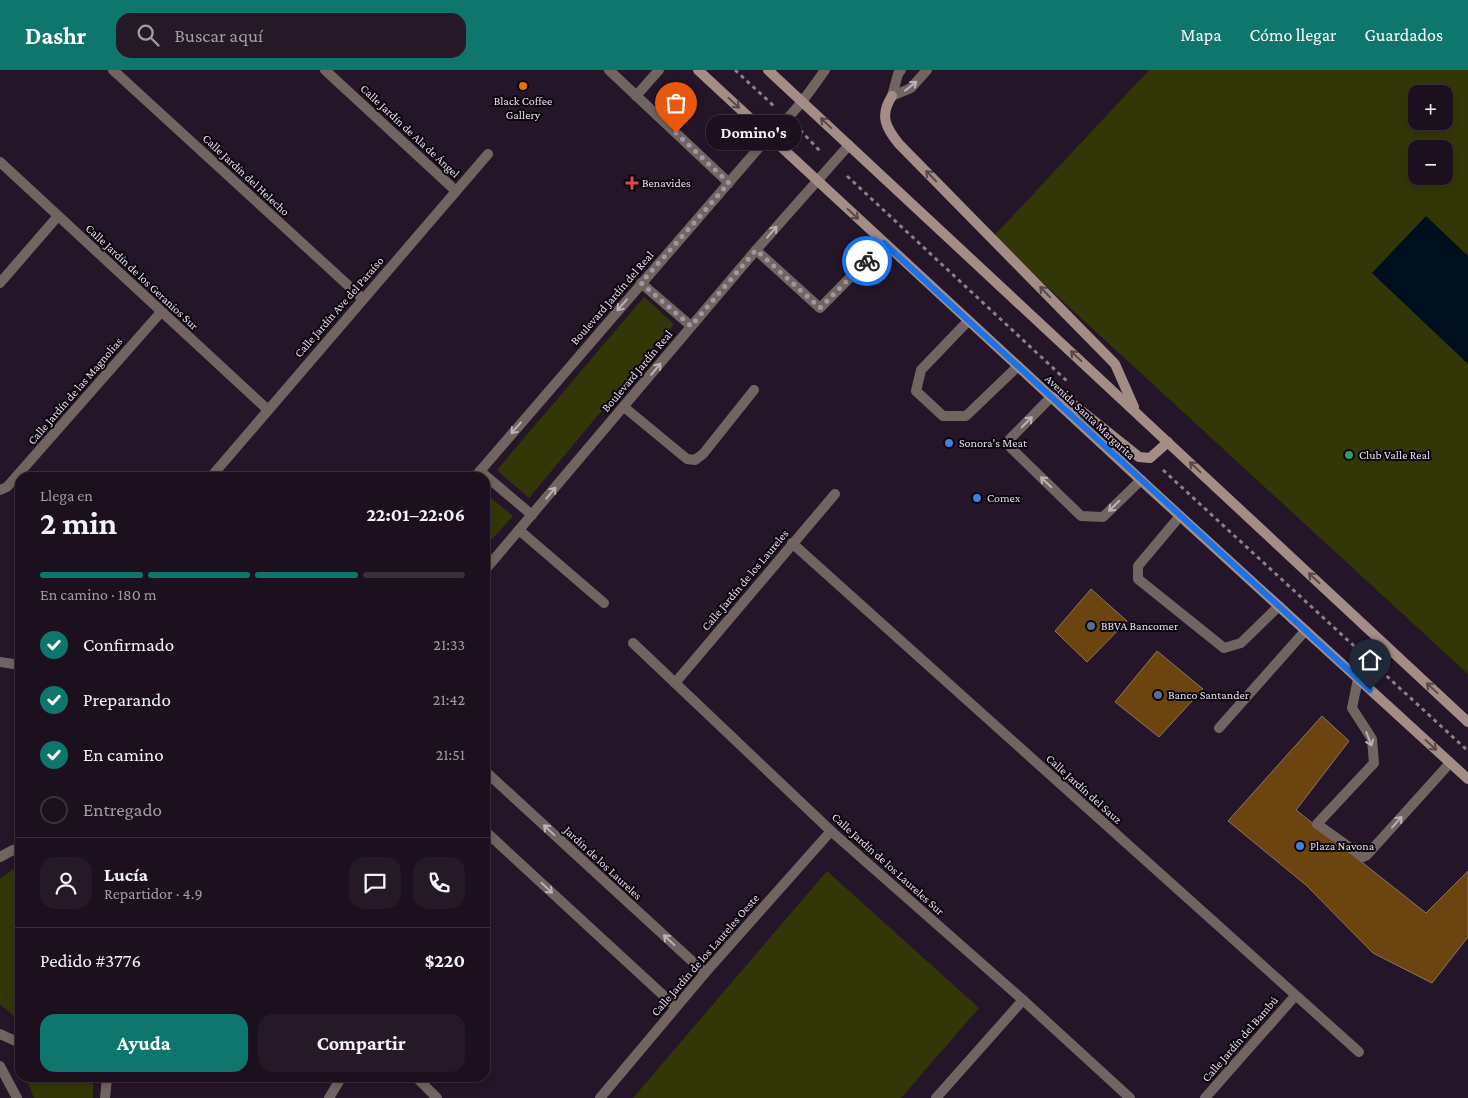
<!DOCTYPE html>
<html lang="es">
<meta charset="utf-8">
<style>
body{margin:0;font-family:"Crimson Pro",serif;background:#251927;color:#f1f3f6;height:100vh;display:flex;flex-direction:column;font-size:19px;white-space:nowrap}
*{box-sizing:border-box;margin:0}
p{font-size:16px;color:#a09da4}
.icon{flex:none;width:28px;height:28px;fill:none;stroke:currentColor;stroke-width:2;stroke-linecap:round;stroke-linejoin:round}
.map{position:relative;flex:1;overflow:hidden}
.side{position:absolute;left:15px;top:402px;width:475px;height:610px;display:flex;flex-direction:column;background:#1c101e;border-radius:15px;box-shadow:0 2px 8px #0003,0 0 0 1px #3a303c}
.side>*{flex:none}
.tools{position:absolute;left:1408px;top:15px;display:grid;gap:10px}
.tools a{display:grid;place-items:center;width:45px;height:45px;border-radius:10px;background:#1c101e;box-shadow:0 2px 8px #0003,0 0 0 1px #3a303c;font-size:25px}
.pin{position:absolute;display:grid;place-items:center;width:42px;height:42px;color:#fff;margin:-51px -21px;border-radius:50% 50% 50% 0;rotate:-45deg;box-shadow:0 0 5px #0007}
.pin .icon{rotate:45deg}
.courier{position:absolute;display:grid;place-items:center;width:50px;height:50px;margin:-25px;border:4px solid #1a73e8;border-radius:50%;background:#fff;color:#222;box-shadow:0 1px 6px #0007}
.bubble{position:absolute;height:35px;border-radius:15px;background:#1c101e;box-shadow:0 2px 8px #0003,0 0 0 1px #3a303c;font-size:16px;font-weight:700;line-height:35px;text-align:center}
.overview em{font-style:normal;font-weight:700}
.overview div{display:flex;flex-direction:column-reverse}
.overview{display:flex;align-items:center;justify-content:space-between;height:85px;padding:0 25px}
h1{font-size:32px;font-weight:700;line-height:38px}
.bar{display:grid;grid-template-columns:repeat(4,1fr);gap:8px 5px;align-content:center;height:60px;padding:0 25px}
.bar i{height:6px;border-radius:4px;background:#3a303c}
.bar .active{background:#0f766e}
.bar p{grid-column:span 4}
.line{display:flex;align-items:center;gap:12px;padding:0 25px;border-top:1px solid #3a303c}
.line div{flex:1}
.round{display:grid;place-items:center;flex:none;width:52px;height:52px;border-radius:15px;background:#251927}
ol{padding:0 25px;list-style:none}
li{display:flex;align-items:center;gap:15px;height:55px}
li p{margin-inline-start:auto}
li .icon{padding:5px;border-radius:50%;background:#0f766e;color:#fff;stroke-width:4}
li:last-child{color:#a09da4}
li i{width:28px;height:28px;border:2px solid #3a303c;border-radius:50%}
.cta{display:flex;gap:10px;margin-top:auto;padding:10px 25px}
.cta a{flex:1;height:58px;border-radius:15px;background:#0f766e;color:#fff;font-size:20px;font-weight:700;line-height:58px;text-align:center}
.cta a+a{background:#251927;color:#f1f3f6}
header{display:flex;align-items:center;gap:30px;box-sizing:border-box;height:70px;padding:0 25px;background:#0f766e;color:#fff}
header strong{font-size:24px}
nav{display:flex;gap:28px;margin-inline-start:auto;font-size:18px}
.search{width:350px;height:45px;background:#251927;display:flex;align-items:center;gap:12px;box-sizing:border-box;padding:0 18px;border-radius:15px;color:#a09da4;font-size:19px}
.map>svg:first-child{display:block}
.green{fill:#333707;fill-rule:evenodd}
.water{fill:#000f1d}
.building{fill:#6b440f;stroke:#8c7660}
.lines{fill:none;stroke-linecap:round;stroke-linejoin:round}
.path{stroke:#8c7e8e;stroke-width:3;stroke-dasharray:4 4;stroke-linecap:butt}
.lane{stroke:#726460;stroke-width:10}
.street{stroke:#726460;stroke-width:10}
.secondary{stroke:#a48d87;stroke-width:10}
.oneway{stroke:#bdb1b8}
.oneway2{stroke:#57494a}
.done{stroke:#a296a5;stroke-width:5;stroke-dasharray:0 9}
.route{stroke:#1a73e8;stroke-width:6}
.food-dot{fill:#e8710a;stroke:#0a050c;stroke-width:2}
.health-dot{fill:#e0444e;stroke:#0a050c;stroke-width:2}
.shop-dot{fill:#3f7fe0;stroke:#0a050c;stroke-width:2}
.leisure-dot{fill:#2e9e5b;stroke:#0a050c;stroke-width:2}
.service-dot{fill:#5c6f8a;stroke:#0a050c;stroke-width:2}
.labels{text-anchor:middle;stroke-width:4;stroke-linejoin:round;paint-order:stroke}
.poi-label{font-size:12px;fill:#e6dbe8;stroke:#0a050c;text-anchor:start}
.street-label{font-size:12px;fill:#e6dbe8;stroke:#0a050c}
</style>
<header>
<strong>Dashr</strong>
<div class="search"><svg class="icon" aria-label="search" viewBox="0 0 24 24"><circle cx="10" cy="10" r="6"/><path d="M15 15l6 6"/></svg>Buscar aquí</div>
<nav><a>Mapa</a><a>Cómo llegar</a><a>Guardados</a></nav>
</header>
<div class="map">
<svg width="1468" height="1028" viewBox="0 0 1468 1028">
<rect width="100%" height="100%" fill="#251528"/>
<g class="green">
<path d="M1149,0h319v604l-475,-437zM1416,24h28v27h-28zM1416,79h28v27h-28z"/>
<polygon points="644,227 674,254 529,428 497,400"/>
<polygon points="485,423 513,446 485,477"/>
<polygon points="20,794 20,951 0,934 0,809"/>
<polygon points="827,801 979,938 901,1028 633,1028"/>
<polygon points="26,1008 93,1008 93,1028 34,1028"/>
</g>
<polygon class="water" points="1426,146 1468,186 1468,294 1372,203"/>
<g class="building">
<polygon points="1091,519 1127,551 1087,592 1055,561"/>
<polygon points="1157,581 1203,619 1159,667 1115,632"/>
<polygon points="1322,646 1349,671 1296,740 1426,843 1468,801 1468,867 1432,913 1373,883 1306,815 1228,751"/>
</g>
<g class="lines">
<g class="path">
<polyline points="735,0 775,37"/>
<polyline points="800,60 820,81"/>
<polyline points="847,106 1067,311"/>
<polyline points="1163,400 1468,681"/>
</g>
<g class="lane">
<polyline points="609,0 729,113"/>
<polyline points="636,26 659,0"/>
<polyline points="756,180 820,238 884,173"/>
<polyline points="968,251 921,300 916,321 943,346 966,346 1018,296"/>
<polyline points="1051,327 1010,369 1011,378 1081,446 1103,447 1141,410"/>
<polyline points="1180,446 1138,496 1138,509 1224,578 1241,573 1279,536"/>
<polyline points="1358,609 1352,638 1372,669 1374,693 1317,754 1363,787 1367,785 1450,693"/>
<polyline points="1219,658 1305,561"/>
</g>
<g class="street">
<polyline points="113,0 363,229"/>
<polyline points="325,0 456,121"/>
<polyline points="892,26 911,18 927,0"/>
<polyline points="892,26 898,4 901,0"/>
<polyline points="0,92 268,340"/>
<polyline points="0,213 58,146"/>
<polyline points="641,213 691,256"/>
<polyline points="624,337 687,389 695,390 703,384 754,320"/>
<polyline points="480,401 532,445"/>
<polyline points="210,408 488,84"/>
<path d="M474,408l295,-342c24,-21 38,-40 56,-66"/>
<polyline points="0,420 7,417 161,242"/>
<polyline points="519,460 604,533"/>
<polyline points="792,473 1359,982"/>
<polyline points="485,500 756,180 849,75"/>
<polyline points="633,573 831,761 1023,930 1130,1028"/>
<polyline points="0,592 20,595"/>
<polyline points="675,613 835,424"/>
<polyline points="485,701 705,903"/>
<polyline points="485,761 676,937"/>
<polyline points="0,787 13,780 20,779"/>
<polyline points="0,964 20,973"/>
<polyline points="0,996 17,1028"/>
<polyline points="417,1008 437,1028"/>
<polyline points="105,1028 107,1008"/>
<polyline points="329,1028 341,1008"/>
<polyline points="600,1028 705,903 831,761"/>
<polyline points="936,1028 1023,930"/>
<polyline points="1205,1028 1295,926"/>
</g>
<g class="secondary">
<polyline points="698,0 1156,424 1468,709"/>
<polyline points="768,0 1468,652"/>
<path d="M892,26c-13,20 -6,32 7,48l216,220 19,43"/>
<polyline points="1051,327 1064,329 1074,335 1139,387 1150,388 1168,372"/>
</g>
</g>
<defs><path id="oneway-shaft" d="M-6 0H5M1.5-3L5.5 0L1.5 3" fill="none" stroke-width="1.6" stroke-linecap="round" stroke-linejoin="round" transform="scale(1.25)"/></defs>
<g class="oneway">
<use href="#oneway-shaft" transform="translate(911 16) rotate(-38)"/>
<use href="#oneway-shaft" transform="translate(772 162) rotate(-49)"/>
<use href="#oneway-shaft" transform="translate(622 235) rotate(131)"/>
<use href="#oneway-shaft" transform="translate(656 299) rotate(-50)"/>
<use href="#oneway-shaft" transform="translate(1027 352) rotate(-45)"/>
<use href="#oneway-shaft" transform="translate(516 358) rotate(131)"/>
<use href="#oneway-shaft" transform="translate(1046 412) rotate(-136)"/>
<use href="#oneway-shaft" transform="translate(551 423) rotate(-50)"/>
<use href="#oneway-shaft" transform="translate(1114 436) rotate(136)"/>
<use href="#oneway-shaft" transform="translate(1369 669) rotate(69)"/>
<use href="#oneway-shaft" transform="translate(1397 752) rotate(-48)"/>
<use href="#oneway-shaft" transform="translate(549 760) rotate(-137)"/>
<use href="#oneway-shaft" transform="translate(547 818) rotate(43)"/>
<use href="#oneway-shaft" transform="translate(669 870) rotate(-137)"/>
</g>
<g class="oneway2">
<use href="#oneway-shaft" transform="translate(734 33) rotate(43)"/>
<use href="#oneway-shaft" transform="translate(826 53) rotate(-137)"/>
<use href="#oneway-shaft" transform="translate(931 106) rotate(-134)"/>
<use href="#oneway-shaft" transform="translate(853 144) rotate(43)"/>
<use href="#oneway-shaft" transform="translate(1045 222) rotate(-134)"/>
<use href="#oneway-shaft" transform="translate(1076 286) rotate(-137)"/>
<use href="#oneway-shaft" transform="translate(1195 397) rotate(-137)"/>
<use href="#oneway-shaft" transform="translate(1314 508) rotate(-137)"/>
<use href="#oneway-shaft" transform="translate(1432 618) rotate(-137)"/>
<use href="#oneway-shaft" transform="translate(1431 675) rotate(43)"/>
</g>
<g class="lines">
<polyline class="done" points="676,63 729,113 641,213 691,256 756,180 820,238 867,191"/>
<polyline class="route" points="867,191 884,173 1370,620"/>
</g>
<circle class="food-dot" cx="523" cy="16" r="5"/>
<path class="health-dot" d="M629.5 105.5h5v5h5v5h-5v5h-5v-5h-5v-5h5z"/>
<g class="shop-dot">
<circle cx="949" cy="373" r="5"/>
<circle cx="977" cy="428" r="5"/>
<circle cx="1300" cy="776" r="5"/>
</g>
<circle class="leisure-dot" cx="1349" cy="385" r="5"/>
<g class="service-dot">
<circle cx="1091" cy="556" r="5"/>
<circle cx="1158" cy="625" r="5"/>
</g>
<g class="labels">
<g class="poi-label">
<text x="523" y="35" text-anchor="middle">Black Coffee<tspan x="523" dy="14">Gallery</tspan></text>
<text x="642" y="117">Benavides</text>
<text x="959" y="377">Sonora's Meat</text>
<text x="1359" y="389">Club Valle Real</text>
<text x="987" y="432">Comex</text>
<text x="1101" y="560">BBVA Bancomer</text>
<text x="1168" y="629">Banco Santander</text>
<text x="1310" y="780">Plaza Navona</text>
</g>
<g class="street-label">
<text transform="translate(410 61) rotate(43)" y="4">Calle Jardín de Ala de Ángel</text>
<text transform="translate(246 105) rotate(43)" y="4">Calle Jardín del Helecho</text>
<text transform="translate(142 207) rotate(43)" y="4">Calle Jardín de los Geranios Sur</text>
<text transform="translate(612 228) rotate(-49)" y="4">Boulevard Jardín del Real</text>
<text transform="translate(339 237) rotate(-49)" y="4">Calle Jardín Ave del Paraíso</text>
<text transform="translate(637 301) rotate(-50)" y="4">Boulevard Jardín Real</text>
<text transform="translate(75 321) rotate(-49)" y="4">Calle Jardín de las Magnolias</text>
<text transform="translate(1090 347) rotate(43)" y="4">Avenida Santa Margarita</text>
<text transform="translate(745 510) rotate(-50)" y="4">Calle Jardín de los Laureles</text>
<text transform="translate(1084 719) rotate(42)" y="4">Calle Jardín del Sauz</text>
<text transform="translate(603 793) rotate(43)" y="4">Jardín de los Laureles</text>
<text transform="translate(888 794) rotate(42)" y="4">Calle Jardín de los Laureles Sur</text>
<text transform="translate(705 885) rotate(-49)" y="4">Calle Jardín de los Laureles Oeste</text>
<text transform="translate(1240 969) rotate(-49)" y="4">Calle Jardín del Bambú</text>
</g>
</g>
</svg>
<div class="tools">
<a>+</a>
<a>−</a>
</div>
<div class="pin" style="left:676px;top:63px;background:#ea580c"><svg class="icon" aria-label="bag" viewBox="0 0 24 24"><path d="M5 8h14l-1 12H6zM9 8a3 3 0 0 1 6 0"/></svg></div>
<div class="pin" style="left:1370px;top:620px;background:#1f2937"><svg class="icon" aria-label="home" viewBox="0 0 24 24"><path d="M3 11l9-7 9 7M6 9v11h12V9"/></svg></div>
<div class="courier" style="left:867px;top:191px"><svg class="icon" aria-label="bike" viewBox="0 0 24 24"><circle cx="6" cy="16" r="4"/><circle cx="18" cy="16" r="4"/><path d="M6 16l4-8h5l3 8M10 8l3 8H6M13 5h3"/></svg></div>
<div class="bubble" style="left:706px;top:45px;width:95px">Domino's</div>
<section class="side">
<div class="overview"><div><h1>2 min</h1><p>Llega en</p></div><em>22:01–22:06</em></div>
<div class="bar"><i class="active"></i><i class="active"></i><i class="active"></i><i></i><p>En camino · 180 m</p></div>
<ol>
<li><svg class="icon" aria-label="check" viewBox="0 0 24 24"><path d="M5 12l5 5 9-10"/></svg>Confirmado<p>21:33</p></li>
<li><svg class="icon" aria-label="check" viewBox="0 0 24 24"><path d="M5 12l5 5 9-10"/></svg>Preparando<p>21:42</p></li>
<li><svg class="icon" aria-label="check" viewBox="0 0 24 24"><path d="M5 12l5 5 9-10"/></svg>En camino<p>21:51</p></li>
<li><i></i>Entregado</li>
</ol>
<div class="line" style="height:90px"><a class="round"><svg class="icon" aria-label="person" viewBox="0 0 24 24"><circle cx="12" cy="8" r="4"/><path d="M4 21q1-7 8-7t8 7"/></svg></a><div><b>Lucía</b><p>Repartidor · 4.9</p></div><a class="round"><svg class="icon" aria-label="chat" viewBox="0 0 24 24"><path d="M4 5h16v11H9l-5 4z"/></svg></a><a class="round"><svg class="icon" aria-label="phone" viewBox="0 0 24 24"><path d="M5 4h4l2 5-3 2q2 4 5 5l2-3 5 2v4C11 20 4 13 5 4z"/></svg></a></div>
<div class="line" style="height:65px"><div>Pedido #3776</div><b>$220</b></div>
<div class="cta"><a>Ayuda</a><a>Compartir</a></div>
</section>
</div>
